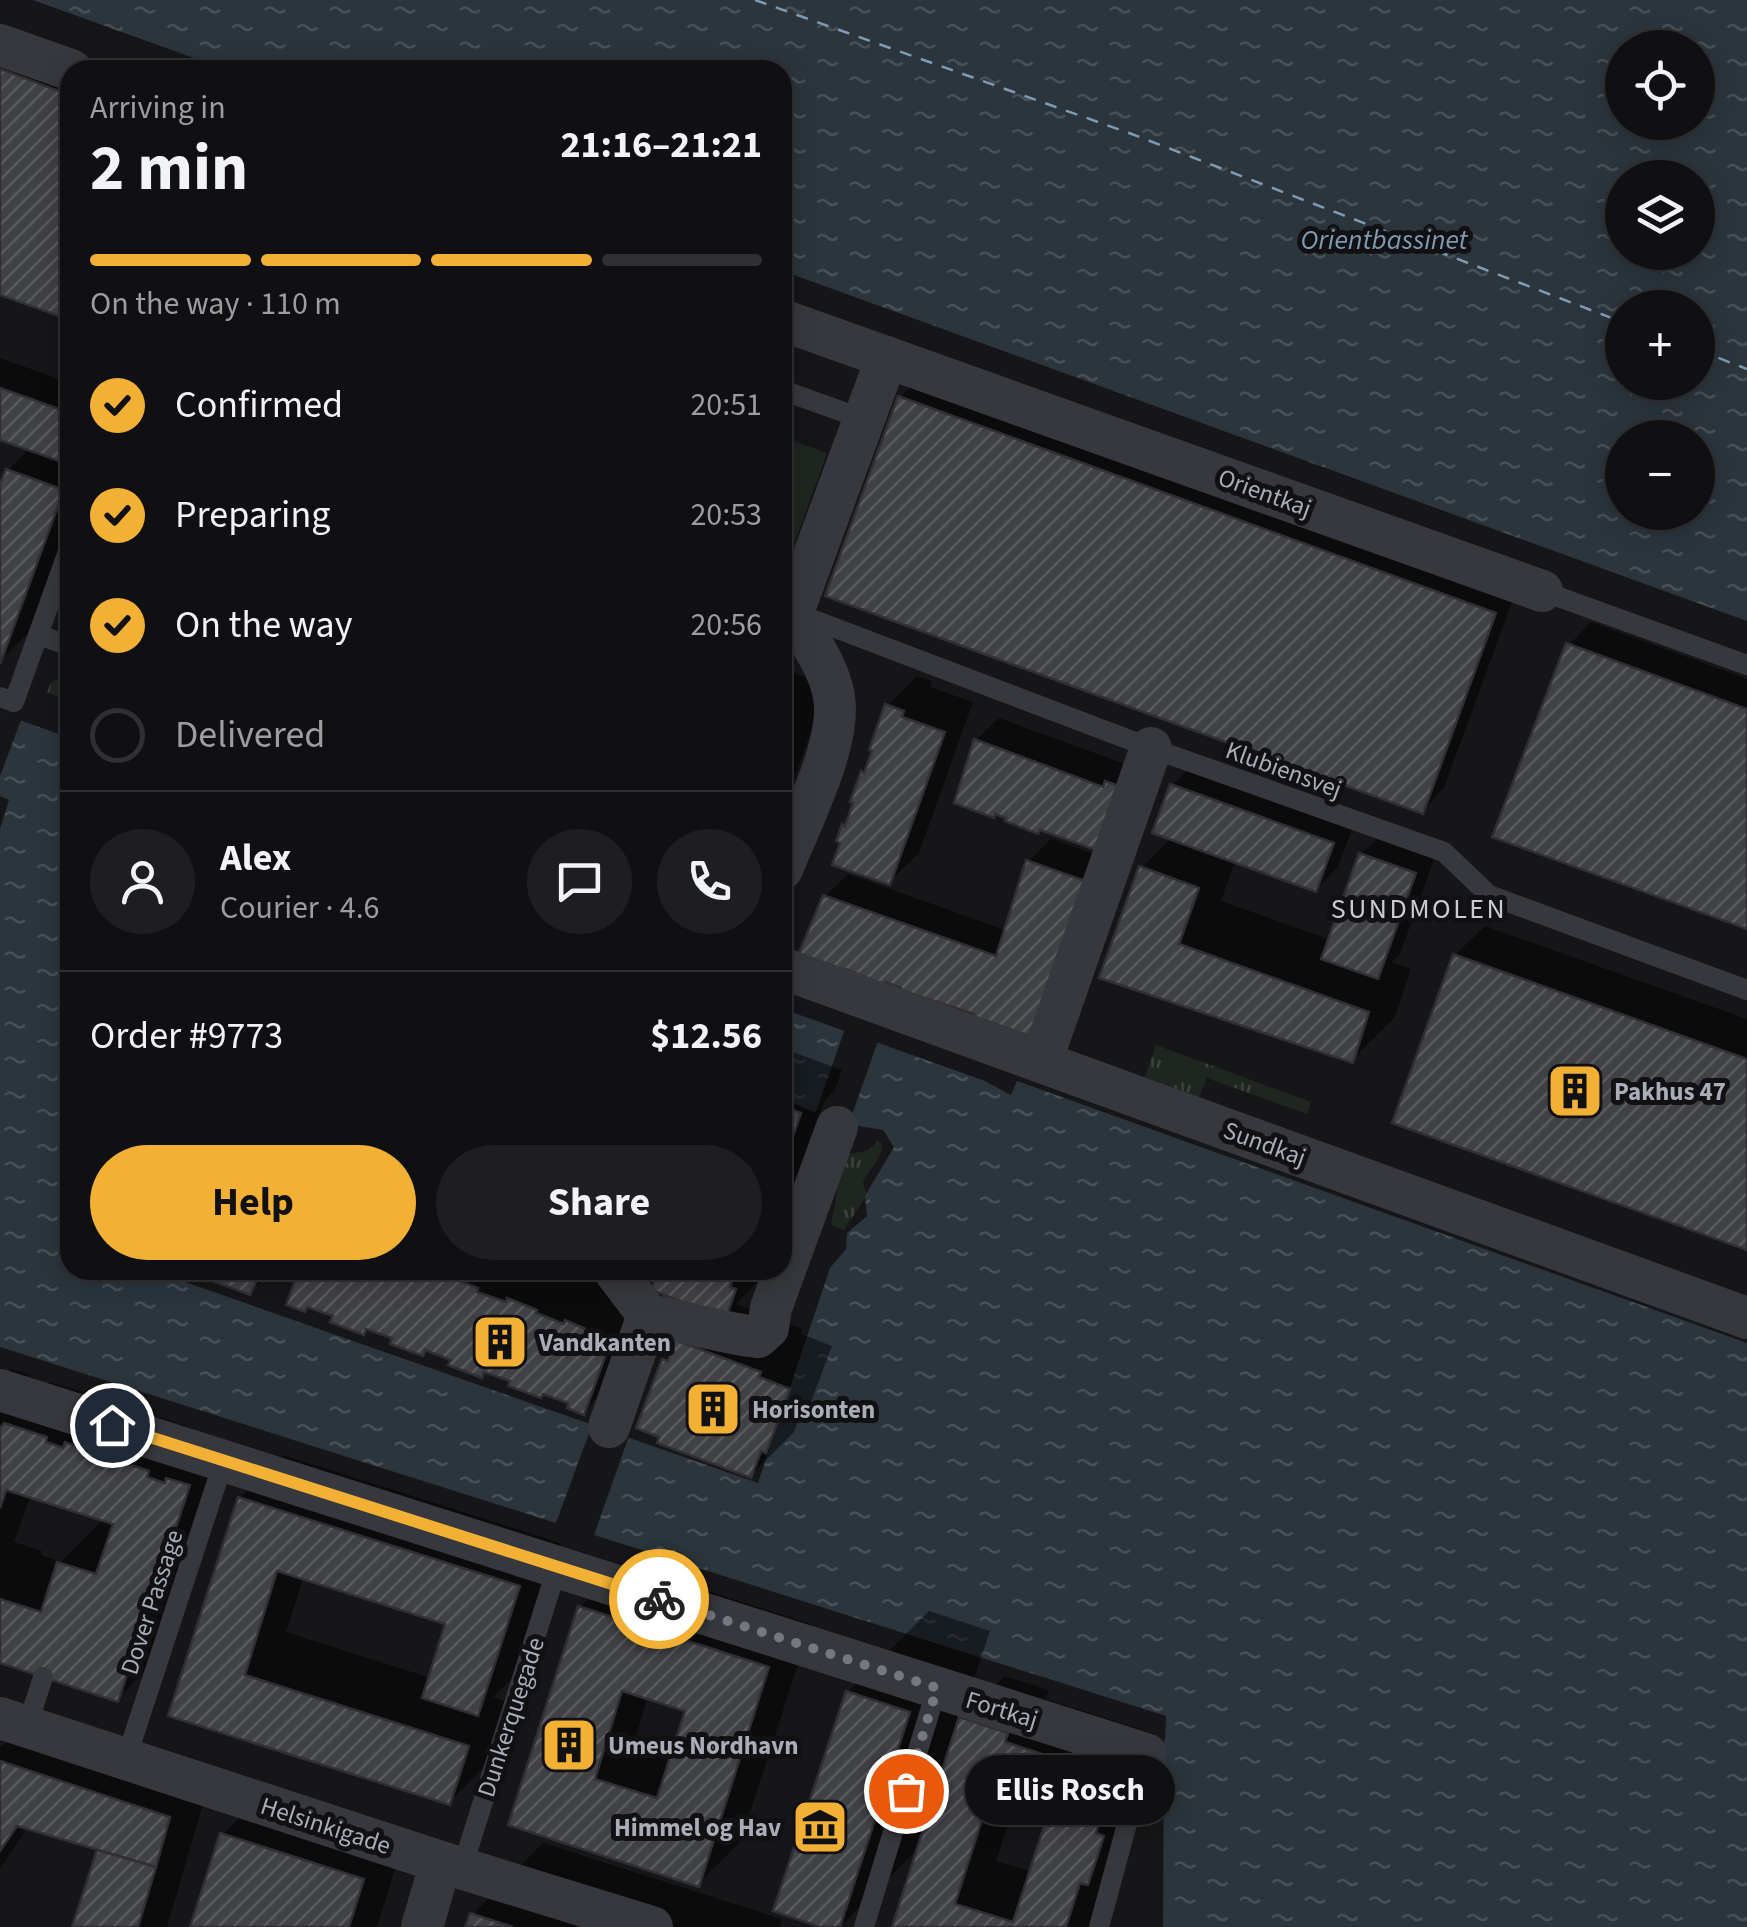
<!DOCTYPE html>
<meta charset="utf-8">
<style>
body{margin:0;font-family:"Source Sans 3",sans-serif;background:#1e1e20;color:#f1f3f6;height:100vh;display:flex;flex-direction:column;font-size:38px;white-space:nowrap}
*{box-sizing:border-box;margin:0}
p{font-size:32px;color:#9c9d9f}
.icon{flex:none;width:55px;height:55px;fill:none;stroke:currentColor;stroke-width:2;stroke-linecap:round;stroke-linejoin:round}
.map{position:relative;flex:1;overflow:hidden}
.panel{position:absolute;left:60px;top:60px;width:732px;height:1220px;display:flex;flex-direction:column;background:#101012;border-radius:30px;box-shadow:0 5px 25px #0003,0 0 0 2px #303032}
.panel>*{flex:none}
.fabs{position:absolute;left:1605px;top:30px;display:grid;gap:20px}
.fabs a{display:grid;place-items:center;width:110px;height:110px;border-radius:50%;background:#101012;box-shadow:0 5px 25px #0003,0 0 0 2px #303032;font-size:50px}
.pin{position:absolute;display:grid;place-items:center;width:85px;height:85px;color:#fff;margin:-42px;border:5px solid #fff;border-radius:50%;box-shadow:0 2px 10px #0007}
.courier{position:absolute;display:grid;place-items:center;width:100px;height:100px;margin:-50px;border:8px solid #f2b134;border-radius:50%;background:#fff;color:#222;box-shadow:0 2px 12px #0007}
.bubble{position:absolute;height:70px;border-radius:35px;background:#101012;box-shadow:0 5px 25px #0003,0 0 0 2px #303032;font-size:32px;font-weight:700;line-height:70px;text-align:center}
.overview em{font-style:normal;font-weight:700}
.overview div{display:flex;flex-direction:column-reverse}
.overview{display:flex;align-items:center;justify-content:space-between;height:170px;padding:0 30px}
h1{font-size:65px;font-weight:700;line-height:75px}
.bar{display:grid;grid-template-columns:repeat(4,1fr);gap:15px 10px;align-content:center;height:120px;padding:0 30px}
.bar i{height:12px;border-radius:8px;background:#303032}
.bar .current{background:#f2b134}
.bar p{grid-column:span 4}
.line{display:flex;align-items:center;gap:25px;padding:0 30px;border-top:2px solid #303032}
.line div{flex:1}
.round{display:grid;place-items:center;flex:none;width:105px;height:105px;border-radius:52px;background:#1e1e20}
ol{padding:0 30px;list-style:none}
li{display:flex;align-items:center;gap:30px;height:110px}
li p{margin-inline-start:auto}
li .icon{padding:10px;border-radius:50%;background:#f2b134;color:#111;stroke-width:4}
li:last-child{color:#9c9d9f}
li i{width:55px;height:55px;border:5px solid #303032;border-radius:50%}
.primary-button{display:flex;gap:20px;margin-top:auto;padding:20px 30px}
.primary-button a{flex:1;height:115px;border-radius:60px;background:#f2b134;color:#111;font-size:40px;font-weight:700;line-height:115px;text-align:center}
.primary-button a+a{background:#1e1e20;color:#f1f3f6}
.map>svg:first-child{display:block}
.grass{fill:url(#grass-tufts)}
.pitch{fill:#1e261f}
.water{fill:url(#water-ripples);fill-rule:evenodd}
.pier{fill:#161618}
.shadow{fill:#0007;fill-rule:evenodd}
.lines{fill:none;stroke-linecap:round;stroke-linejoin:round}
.ferry{stroke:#7f9bb3;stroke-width:2.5;stroke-dasharray:12 10;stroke-linecap:butt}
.building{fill:url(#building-hatch);stroke:#303034;stroke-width:2.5;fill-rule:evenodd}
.service{stroke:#37383d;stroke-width:20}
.minor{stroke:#37383d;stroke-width:42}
.done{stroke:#757880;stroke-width:10;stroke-dasharray:0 18}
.route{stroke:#f2b134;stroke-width:12}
.labels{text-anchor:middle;stroke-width:10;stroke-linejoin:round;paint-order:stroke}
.street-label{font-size:25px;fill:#a8adb8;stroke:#111113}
.poi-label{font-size:25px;font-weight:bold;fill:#a8adb8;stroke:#111113;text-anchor:start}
.water-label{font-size:28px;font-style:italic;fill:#7f9bb3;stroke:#111113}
.neighbourhood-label{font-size:28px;letter-spacing:2.5px;fill:#c9ccd4;stroke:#111113}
</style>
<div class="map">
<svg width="1747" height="1927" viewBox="0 0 1747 1927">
<defs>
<pattern id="grass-tufts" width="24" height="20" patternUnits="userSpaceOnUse" patternTransform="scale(2.5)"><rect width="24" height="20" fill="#1e261f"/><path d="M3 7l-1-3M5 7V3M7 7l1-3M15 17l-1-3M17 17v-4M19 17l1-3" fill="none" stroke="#3c433d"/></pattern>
<pattern id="water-ripples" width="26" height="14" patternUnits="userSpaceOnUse" patternTransform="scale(2.5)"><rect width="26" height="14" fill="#2c353c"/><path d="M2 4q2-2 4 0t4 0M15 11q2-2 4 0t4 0" fill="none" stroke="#485056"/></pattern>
<pattern id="building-hatch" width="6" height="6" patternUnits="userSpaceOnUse" patternTransform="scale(2.5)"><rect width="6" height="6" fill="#404145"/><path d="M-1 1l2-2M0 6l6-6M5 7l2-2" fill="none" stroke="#595a5e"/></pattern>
</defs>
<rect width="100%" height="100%" fill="#161618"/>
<g class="grass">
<polygon points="70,674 70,700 47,693 51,682"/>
<polygon points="1156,1045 1311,1102 1307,1114 1207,1078 1199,1097 1145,1077"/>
<path d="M878,1141l4,4c-1,16 -13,23 -19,38l4,12 -23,35 -13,-5 7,-37 -13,-11 17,-22 25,-4z"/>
</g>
<polygon class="pitch" points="782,437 827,453 784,572 782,571"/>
<g class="water">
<path d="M33,0h1714v621l-964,-350 -1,-201h-555zM1622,48h76v74h-76zM1622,178h76v74h-76zM1622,308h76v74h-76zM1622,438h76v74h-76z"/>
<polygon points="0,713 70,738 70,1215 63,1235 70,1244 70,1270 151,1270 758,1483 830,1268 846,1249 847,1233 867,1216 865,1196 894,1147 883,1130 847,1124 783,1100 783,1009 985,1081 1011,1095 1017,1081 1747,1343 1747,1927 1163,1927 1164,1740 0,1367 0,829 9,800 0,796"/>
</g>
<g class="pier">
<polygon points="0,713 21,720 0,776"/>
<polygon points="846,1026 879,1038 847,1129 814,1117"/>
<polygon points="0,1347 556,1523 594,1420 630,1433 594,1535 1166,1716 1165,1740 0,1368"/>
</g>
<g class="shadow">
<polygon points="0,50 70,70 70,317 0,292"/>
<polygon points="0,358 70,383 70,543 43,618 0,661 0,492 8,470 30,448 0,437"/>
<polygon points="923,375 1516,591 1444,788 1422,811 900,397"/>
<polygon points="1591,622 1747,679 1747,926 1569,645"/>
<polygon points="782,669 828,685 782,812"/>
<polygon points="917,676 932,681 930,687 973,702 919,853 889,882 843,841 844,825 850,819 863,773 869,767 887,706"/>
<polygon points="999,718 1125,764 1124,827 976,740"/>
<polygon points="1194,763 1355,821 1338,867 1316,889 1235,861 1221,901 1331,940 1361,854 1384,832 1437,851 1400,954 1392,962 1411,969 1395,1017 1352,1060 1102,977 1142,868 1171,838 1172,786"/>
<polygon points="1051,839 1109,859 977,1012 825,897 848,874 1008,931 1029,861"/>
<polygon points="1485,926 1747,1019 1747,1247 1455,955"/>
<polygon points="782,1048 842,1070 835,1090 825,1100 782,1219"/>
<polygon points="198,1270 272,1270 250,1292"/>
<polygon points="301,1270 578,1270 653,1297 626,1369 583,1412 571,1402 513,1380 427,1348 422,1353 395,1337 368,1327 364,1332 336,1315"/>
<polygon points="661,1270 769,1270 736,1304 803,1329 801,1334 832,1346 809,1407 799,1417 794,1432 751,1475 664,1360 710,1309"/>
<path d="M11,1369l18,5 -2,6 18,6 5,-4 39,12 -2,5 19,6 4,-4 28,9 -1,5 18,6 4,-4 32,11 -2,6 42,8 -71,214 -43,43 -117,-38v-281zM31,1495l73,23 -43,44 -20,-7 1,-4 -28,-9z"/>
<path d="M283,1455l278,88 -41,127 -27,27 17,6 -18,56 -43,43 -278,-88 69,-216zM304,1576l145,46 -18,56 -145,-46z"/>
<path d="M624,1564l187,60 -70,217 -43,43 -187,-60 69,-217zM648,1697l40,12 -12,39 -40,-12z"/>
<path d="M929,1611l61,20 -30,89 45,-44 44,14 -3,9 109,35 -61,193h-199l26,-81 -81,81h-12l20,-235zM1014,1807l36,11 -18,54 -36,-11z"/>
<polygon points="33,1715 212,1774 167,1927 73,1927 100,1848 28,1827 0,1869 0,1748"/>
<polygon points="265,1792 405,1836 377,1927 193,1927 222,1835"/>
<polygon points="543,1843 782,1919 780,1927 468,1927 472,1915"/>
</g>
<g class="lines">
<g class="ferry">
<polyline points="755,0 1129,133 1622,322"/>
<polyline points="1698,350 1747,369"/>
</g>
</g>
<g class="building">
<polygon points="0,69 70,95 70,320 0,295"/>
<polygon points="0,388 70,413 70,465 0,440"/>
<polygon points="898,396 1496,613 1423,814 825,596"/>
<polygon points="6,469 64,490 0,664 0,484"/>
<polygon points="1566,643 1747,709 1747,929 1492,837"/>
<polygon points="885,704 904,711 902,717 945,732 890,885 832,865 840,843 836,841 842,824 845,826 853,803 850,802 861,771 864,773 872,751 869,750"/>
<polygon points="974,739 1103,787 1105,781 1129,790 1102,852 1040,830 1038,834 1005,821 1006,818 995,814 994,818 954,803"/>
<polygon points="1170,784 1334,843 1316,892 1152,833"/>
<polygon points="1359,853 1416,873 1378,979 1321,959"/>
<polygon points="1026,860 1088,882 1037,1039 973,1016 974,1014 900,990 901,988 885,982 884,985 846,969 845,971 798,955 823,895 996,956"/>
<polygon points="1139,866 1199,888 1179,944 1369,1012 1353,1063 1099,978"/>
<polygon points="1453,954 1747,1059 1747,1250 1392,1123"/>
<polygon points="782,1106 801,1113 793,1136 787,1134 782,1145"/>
<polygon points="196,1270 262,1270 250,1295 194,1274"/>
<polygon points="299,1270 419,1270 446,1280 448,1276 478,1288 477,1292 506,1302 507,1298 537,1310 536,1313 564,1324 565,1320 611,1340 584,1415 567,1408 568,1403 543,1394 541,1398 508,1386 510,1381 484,1372 482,1378 448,1365 451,1360 425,1350 423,1356 390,1344 392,1338 366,1329 364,1335 330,1322 333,1316 307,1307 305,1312 286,1305"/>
<polygon points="655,1270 736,1270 730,1287 736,1289 726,1318 651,1290 658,1272"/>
<polygon points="675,1340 761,1372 759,1377 790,1389 766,1453 761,1451 751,1478 657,1443 659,1437 636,1428 662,1359 668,1361"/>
<polygon points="4,1423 47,1437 46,1442 63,1448 65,1442 97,1453 95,1458 112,1464 113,1459 149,1471 147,1477 165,1483 166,1478 190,1485 118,1702 0,1663 0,1599 41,1612 57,1562 96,1574 113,1524 6,1490 0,1508 0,1428"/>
<polygon points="238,1497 520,1586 478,1716 422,1698 445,1624 277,1571 245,1675 469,1746 450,1805 168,1716"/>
<path d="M578,1606l191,61 -70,220 -191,-62zM622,1691l63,20 -28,87 -62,-19z"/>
<polygon points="846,1691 910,1712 840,1927 820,1927 773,1911"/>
<path d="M959,1717l49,16 -3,9 109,35 -18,56 8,3 -16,49 -8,-2 -14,44h-174zM988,1801l58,19 -33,102 -58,-18z"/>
<polygon points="0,1761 170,1817 156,1867 17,1826 0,1851"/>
<polygon points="220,1833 364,1879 349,1927 190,1927"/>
<polygon points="97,1850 156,1867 138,1927 72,1927"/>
<polygon points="470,1913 513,1927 465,1927"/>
</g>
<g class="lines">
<g class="service">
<polyline points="782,390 863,419"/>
<polyline points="1542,591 1747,665"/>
<polyline points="801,615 1151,748 1444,852 1489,895 1747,990"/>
<polyline points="39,635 70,646"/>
<polyline points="0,697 14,702 70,546"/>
<polyline points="27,1727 43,1677"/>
<polyline points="126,1759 224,1460"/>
<polyline points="462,1868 558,1565"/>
<polyline points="864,1927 937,1688"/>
<polyline points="1099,1927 1146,1754"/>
</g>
<g class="minor">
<polyline points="0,45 71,70"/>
<polyline points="782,320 1542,591"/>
<path d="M782,869c18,-45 60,-126 52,-172 -5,-31 -26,-58 -41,-85l94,-255"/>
<polyline points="782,968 1747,1318"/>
<polyline points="1041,1062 1151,748"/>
<path d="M614,1270l34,45c37,6 72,18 110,22l10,-9 3,-20 66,-181"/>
<polyline points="0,1390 1146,1754"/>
<polyline points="609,1427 648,1315"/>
<polyline points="0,1718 441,1862 652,1927"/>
<polyline points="422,1927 441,1862"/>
</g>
</g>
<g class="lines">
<polyline class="done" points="659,1599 937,1688 906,1791"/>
<polyline class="route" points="112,1425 659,1599"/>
</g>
<defs>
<g id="building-square" transform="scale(2.875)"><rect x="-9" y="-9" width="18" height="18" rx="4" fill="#f2b134" stroke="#111113"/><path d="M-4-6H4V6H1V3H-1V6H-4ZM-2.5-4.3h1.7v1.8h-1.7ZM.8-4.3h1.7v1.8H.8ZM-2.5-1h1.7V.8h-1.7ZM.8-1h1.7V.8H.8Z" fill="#111"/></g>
<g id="museum-square" transform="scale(2.875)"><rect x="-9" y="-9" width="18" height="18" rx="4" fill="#f2b134" stroke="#111113"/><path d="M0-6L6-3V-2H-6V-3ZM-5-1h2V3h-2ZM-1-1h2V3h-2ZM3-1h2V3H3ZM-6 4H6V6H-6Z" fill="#111"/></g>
</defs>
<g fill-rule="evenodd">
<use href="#building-square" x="1575" y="1091"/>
<use href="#building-square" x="500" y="1342"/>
<use href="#building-square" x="713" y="1409"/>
<use href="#building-square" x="569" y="1745"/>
<use href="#museum-square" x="820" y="1827"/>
</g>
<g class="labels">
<g class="street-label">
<text transform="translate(1265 492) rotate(20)" y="9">Orientkaj</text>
<text transform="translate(1284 769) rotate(20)" y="9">Klubiensvej</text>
<text transform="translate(1265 1143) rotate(20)" y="9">Sundkaj</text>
<text transform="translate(151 1602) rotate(-72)" y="9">Dover Passage</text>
<text transform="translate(1002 1709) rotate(17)" y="9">Fortkaj</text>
<text transform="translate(510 1717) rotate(-72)" y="9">Dunkerquegade</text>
<text transform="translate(326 1825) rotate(18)" y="9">Helsinkigade</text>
</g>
<g class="poi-label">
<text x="1614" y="1100">Pakhus 47</text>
<text x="539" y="1351">Vandkanten</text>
<text x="752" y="1418">Horisonten</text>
<text x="608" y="1754">Umeus Nordhavn</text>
<text x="781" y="1836" text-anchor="end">Himmel og Hav</text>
</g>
<g class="water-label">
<text x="1384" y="249">Orientbassinet</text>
</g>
<g class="neighbourhood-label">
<text x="1419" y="918">SUNDMOLEN</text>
</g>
</g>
</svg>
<div class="fabs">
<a><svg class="icon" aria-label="locate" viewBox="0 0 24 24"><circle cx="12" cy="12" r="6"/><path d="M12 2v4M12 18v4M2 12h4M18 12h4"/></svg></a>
<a><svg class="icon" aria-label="layers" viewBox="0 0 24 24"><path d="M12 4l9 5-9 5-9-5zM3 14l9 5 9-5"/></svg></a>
<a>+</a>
<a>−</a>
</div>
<div class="pin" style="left:906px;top:1791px;background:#ea580c"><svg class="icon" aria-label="bag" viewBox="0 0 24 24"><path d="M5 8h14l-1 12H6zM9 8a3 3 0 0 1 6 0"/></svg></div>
<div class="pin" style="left:112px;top:1425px;background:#1f2937"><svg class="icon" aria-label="home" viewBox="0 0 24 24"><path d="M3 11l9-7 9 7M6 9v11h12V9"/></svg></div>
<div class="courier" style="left:659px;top:1599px"><svg class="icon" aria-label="bike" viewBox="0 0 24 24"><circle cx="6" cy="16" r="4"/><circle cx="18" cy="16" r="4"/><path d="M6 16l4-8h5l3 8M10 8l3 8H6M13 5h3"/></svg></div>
<div class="bubble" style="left:965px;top:1755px;width:210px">Ellis Rosch</div>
<section class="panel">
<div class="overview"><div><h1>2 min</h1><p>Arriving in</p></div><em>21:16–21:21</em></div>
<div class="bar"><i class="current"></i><i class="current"></i><i class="current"></i><i></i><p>On the way · 110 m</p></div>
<ol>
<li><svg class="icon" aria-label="check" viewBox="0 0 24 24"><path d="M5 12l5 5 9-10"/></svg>Confirmed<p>20:51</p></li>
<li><svg class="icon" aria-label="check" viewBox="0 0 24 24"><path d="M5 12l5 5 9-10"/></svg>Preparing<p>20:53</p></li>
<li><svg class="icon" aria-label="check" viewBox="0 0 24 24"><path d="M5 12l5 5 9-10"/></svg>On the way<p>20:56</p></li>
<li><i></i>Delivered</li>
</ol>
<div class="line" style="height:180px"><a class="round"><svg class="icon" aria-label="person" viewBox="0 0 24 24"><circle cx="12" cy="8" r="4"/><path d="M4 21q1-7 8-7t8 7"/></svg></a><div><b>Alex</b><p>Courier · 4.6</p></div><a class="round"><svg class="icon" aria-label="chat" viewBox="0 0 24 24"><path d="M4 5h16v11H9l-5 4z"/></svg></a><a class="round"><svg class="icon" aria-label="phone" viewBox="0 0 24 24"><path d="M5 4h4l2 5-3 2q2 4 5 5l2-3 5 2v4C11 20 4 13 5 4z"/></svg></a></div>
<div class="line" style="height:130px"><div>Order #9773</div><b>$12.56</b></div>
<div class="primary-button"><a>Help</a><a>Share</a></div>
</section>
</div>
